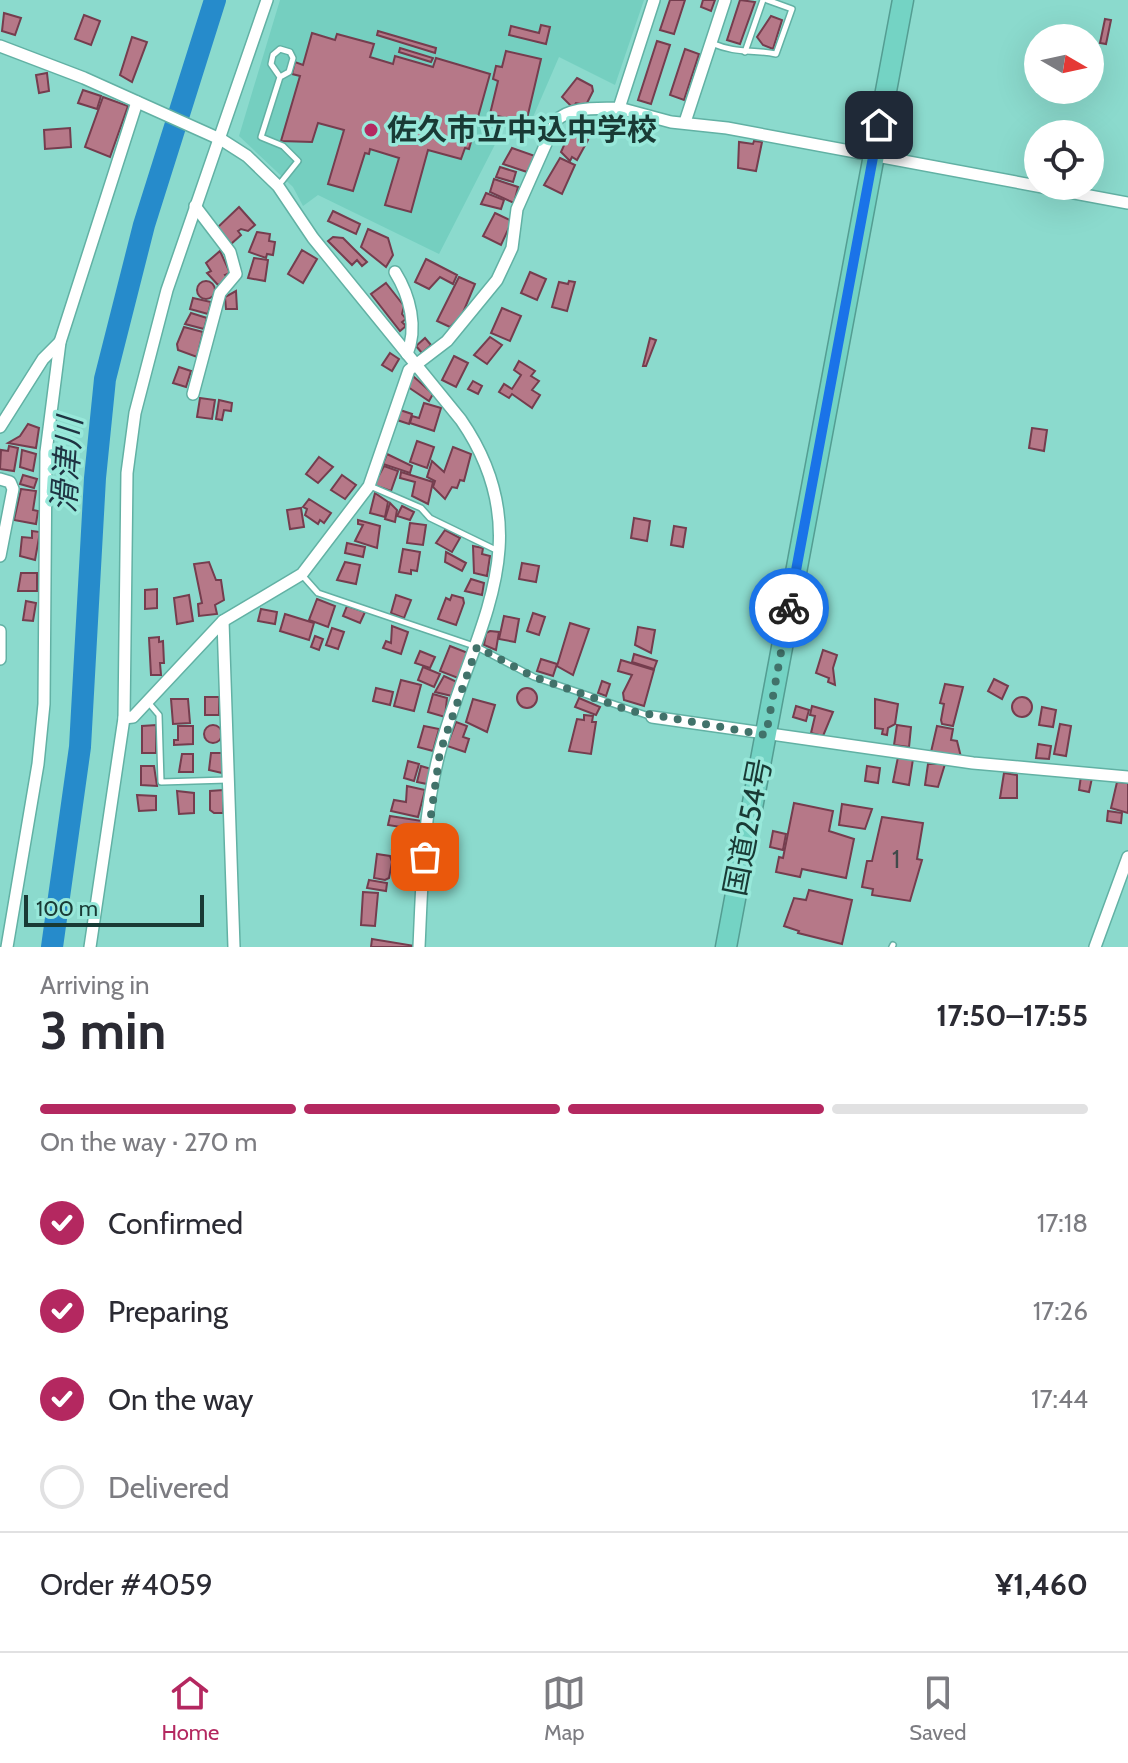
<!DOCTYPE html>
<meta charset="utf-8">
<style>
body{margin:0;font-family:Cabin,"Noto Sans JP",sans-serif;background:#f2f2f3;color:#2b2b33;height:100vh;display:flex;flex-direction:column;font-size:30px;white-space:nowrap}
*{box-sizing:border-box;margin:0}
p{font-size:26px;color:#7c7c81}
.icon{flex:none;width:44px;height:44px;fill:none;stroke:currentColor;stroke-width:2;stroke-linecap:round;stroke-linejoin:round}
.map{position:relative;height:947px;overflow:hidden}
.drawer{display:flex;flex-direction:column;background:#fff;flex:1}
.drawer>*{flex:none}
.needle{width:52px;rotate:99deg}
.controls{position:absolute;left:1024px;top:24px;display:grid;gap:16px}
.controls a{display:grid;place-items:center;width:80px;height:80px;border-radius:50%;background:#fff;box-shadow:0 8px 32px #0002;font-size:40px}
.scale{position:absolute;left:24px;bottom:20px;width:180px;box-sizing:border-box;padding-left:8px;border:4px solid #193a35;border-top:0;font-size:22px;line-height:28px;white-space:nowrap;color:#193a35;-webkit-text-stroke:6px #98e8da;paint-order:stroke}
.pin{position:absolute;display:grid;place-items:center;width:68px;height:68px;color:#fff;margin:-34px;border-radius:16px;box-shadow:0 4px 12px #0006}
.courier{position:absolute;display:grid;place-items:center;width:80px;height:80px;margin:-40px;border:6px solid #1a73e8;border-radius:50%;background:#fff;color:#222;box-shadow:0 2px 10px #0007}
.head em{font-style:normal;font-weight:800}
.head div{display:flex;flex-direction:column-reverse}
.head{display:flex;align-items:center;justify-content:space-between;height:136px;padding:0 40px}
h1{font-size:52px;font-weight:800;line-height:60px}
.bar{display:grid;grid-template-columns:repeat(4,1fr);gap:12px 8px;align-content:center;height:96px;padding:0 40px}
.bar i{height:10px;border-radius:6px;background:#e1e1e2}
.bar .on{background:#b42860}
.bar p{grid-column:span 4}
.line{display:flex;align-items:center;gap:20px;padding:0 40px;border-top:2px solid #e1e1e2}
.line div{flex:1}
ol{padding:0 40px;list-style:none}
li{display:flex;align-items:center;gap:24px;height:88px}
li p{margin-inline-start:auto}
li .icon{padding:8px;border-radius:50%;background:#b42860;color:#fff;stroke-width:4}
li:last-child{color:#7c7c81}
li i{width:44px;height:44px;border:4px solid #e1e1e2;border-radius:50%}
.tabs{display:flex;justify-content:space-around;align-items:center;height:112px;border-top:2px solid #e1e1e2;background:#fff;font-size:22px;color:#7c7c81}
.tabs a{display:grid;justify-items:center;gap:4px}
.tabs .on{color:#b42860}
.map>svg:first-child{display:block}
.built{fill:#75cfc0}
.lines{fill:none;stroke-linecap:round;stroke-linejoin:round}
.river{stroke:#268bcb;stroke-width:22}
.building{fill:#b67888;stroke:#753d4e;stroke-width:2}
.lane-casing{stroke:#62b1a4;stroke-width:8}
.street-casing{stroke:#62b1a4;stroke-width:14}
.highway-casing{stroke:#549d92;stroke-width:23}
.lane{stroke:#fff;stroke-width:5}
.street{stroke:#fff;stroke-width:11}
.highway{stroke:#74d3c4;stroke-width:20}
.done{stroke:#41726a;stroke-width:8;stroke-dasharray:0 14.4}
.route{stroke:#1a73e8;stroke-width:10}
.poi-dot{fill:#b42860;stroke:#98e8da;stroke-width:3}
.labels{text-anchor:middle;stroke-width:7;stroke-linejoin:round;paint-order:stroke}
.number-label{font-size:26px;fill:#404a4a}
.poi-label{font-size:30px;font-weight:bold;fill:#193a35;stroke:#98e8da;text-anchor:start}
.street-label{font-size:30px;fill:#193a35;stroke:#98e8da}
.water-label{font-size:32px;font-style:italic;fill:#1e3342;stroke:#98e8da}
</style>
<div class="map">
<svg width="1128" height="947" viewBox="0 0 1128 947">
<rect width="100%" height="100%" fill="#8bdacd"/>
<polygon class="built" points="280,0 644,0 615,85 559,57 530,124 508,119 439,254 318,195 303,206 293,187 239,136"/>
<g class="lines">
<polyline class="river" points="52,947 80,747 95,478 105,379 144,225 215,0"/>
</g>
<g class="building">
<polygon points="670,0 685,0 674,34 660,30"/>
<polygon points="703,0 715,0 711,11 701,7"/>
<polygon points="740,0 755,2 740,44 727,40"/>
<polygon points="4,13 21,18 15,35 2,31"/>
<polygon points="84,15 100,21 91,45 75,39"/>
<polygon points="771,16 782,20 773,49 763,45 757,37"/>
<polygon points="1105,19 1111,20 1106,44 1100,43"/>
<polygon points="541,25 550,27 546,44 509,35 511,26 539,33"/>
<polygon points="378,31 436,48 435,53 377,35"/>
<polygon points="312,33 335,40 337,34 374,44 370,57 393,64 395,56 433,67 436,58 490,74 469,149 465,148 461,159 428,150 411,212 385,205 399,158 370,149 369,154 365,153 353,191 328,184 344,130 318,123 312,142 281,141 300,76 292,74 295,62 303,65"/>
<polygon points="132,37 147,42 132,82 120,75"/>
<polygon points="657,41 670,45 651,104 638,100"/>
<polygon points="400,48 433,58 431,62 399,52"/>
<polygon points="685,49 699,54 684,100 670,95"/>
<polygon points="506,51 541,59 526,123 490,114 498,81 493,79 496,66 502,67"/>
<polygon points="47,73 49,91 39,93 36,75"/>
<polygon points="577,78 592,86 593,91 586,105 576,103 573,108 562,97"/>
<polygon points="83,90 101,96 97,109 78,103"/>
<polygon points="103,97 128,106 110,157 85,147"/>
<polygon points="617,114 617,122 601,124 601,116"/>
<polygon points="70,128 71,147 45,149 44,130"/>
<polygon points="570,132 588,140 577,160 572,157 570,161 561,152"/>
<polygon points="754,141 762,142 756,171 738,168 739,142 753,144"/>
<polygon points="512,148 535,156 527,172 503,164"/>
<polygon points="560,158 575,165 562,194 544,185"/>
<polygon points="500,167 516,172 513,182 496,177"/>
<polygon points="494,179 518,187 514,203 490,192"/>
<polygon points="486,193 504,200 501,209 481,204"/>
<polygon points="239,207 255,225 248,231 241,229 238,231 241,235 231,244 218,227"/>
<polygon points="333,211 360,224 356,234 328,221"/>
<polygon points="495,213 512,221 501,245 483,236"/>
<polygon points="368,229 388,238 393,255 386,267 361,247"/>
<polygon points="257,232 270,234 269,241 275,242 273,255 267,254 266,258 249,252"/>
<polygon points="333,237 343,238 367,262 362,266 357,260 352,265 328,241"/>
<polygon points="302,250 317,259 303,283 288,274"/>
<polygon points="220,251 230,273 225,275 228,279 218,285 207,273 211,271 206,263"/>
<polygon points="254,258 268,260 265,281 248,278"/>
<polygon points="426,259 457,275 453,284 440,277 429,289 415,282"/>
<polygon points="530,272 546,279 537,300 521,293"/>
<polygon points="459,277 475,284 462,315 450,327 437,321"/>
<circle cx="206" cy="290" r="9"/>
<polygon points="569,281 575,282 567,311 552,307 559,282 568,284"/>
<polygon points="386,283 404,306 402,314 406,319 402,322 406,326 400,331 371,294"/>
<polygon points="236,291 237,309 226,309 225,297"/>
<polygon points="193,298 211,302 208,314 190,309"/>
<polygon points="502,308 521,316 510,341 491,333"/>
<polygon points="191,313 207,318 204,329 185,324"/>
<polygon points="184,327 203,332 197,357 178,350 177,344"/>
<polygon points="490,337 502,345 487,364 474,355"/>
<polygon points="425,338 431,345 422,353 416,346"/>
<polygon points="650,338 656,340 646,366 643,366"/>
<polygon points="390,353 399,359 392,371 382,365"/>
<polygon points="454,356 468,363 456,387 442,380"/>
<polygon points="519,361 535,371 531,376 539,381 532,390 540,395 532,408 512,394 509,398 499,392 504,384 512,389 521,375 514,370"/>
<polygon points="179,367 191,371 186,387 173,383"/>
<polygon points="413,376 433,394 429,401 408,387"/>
<polygon points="473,381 482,386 478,394 468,389"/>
<polygon points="200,398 215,400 212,419 197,417"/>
<polygon points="219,400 232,403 231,411 224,410 222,420 216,419"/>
<polygon points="424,403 441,408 434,431 410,423 412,416 419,418"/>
<polygon points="400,410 412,414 409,424 397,420"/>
<polygon points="28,424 39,428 36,448 8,443 20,436"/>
<polygon points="1032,428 1047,430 1044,451 1029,448"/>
<polygon points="417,441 434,447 427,468 410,462"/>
<polygon points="9,446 18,448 14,471 0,469 1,450 8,451"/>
<polygon points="453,447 471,454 464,481 460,480 457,488 452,487 445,499 433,487 435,481 427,477 432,461 444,472"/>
<polygon points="22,450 36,454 33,471 20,467"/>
<polygon points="387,454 412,466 410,473 383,464"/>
<polygon points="319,457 333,467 318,483 306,474"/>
<polygon points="384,466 398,471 391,491 374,485"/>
<polygon points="401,472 433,482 428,504 412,496 415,482 400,478"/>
<polygon points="23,475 37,479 34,488 20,484"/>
<polygon points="342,475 356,485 345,499 331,490"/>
<polygon points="21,489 36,491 33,510 38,511 36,524 14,520"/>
<polygon points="375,493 388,502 385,517 370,513"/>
<polygon points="309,499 331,513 324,523 320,520 318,524 305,515 307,509 303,507"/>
<polygon points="390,503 397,510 395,522 385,519"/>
<polygon points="402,506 414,512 410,520 397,516"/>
<polygon points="301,508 304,527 290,529 287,510"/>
<polygon points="634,518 650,521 647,541 631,538"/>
<polygon points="358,520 380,526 377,548 355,541 363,525 358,524"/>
<polygon points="410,523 426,525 423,545 407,543"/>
<polygon points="674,526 686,528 683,547 671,545"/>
<polygon points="445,530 460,538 452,552 436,543"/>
<polygon points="32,531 40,532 35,560 20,556 22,537 32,538"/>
<polygon points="347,543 365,547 363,557 345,553"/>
<polygon points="473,546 483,548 482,554 490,556 487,576 474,573"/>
<polygon points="403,549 420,552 417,571 411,570 411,574 399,572"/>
<polygon points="446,552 466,563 462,571 445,562"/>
<polygon points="209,562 216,580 221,580 224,600 215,605 217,614 199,616 198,604 202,603 194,564"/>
<polygon points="345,562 360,565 356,584 337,580"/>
<polygon points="522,563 539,566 536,582 519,579"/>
<polygon points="21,573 37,573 37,591 18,591"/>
<polygon points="471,579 484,583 482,595 465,591"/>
<polygon points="157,589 157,608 145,609 145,590"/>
<polygon points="189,595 193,621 177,624 174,598"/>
<polygon points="396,595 411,600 404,618 391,613"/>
<polygon points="452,595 463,598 464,603 456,625 438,619 446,598 450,600"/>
<polygon points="317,599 335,606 328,627 309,620"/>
<polygon points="26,601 36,603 33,621 23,620"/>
<polygon points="347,606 365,612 360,623 343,616"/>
<polygon points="261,609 277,612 275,624 258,621"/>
<polygon points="533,613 545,617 539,635 527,631"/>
<polygon points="285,614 314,623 309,640 280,631"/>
<polygon points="504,616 519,619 515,642 499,639"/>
<polygon points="570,623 589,629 573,675 557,666"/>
<polygon points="392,626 408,632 401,654 383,648 386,641 391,643"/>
<polygon points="638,627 655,630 651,653 635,645"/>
<polygon points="332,628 344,632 338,649 326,645"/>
<polygon points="490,631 499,632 496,650 484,645 486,633"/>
<polygon points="315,636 323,639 319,650 311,647"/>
<polygon points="159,637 159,642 163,641 164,663 160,663 161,675 151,675 149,638"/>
<polygon points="450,646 468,653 458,678 440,671"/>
<polygon points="823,650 837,655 833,668 835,685 828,682 829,678 816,673"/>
<polygon points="420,651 435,657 430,668 415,663"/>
<polygon points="634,654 657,661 654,669 632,662"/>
<polygon points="541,659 557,664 553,676 537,671"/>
<polygon points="621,660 654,670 644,706 624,700 623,693 632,675 618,671"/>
<polygon points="423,667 440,674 434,687 418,680"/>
<polygon points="444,676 457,682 452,696 435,692"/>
<polygon points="994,679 1008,686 1002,699 988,691"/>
<polygon points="401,680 421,685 414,711 394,706"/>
<polygon points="602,681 610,684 606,696 598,693"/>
<polygon points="945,684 963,687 953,726 942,724 941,720 944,704 940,703"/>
<polygon points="376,688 393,692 390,705 373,701"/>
<circle cx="527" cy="698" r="10"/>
<polygon points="433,694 447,698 445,717 428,712"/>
<rect x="205" y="697" width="14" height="18"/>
<circle cx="1022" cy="707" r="10"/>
<polygon points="579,698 600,707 596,715 575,707"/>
<polygon points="171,699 188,699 190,723 173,724"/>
<polygon points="473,699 495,705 487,732 466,722"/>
<polygon points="875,699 898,704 895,724 888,728 887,735 882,734 883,729 875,728"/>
<polygon points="796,706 809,710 806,721 793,717"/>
<polygon points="812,706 833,712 823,736 811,733 815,716 810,715"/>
<polygon points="1042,707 1056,710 1053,727 1039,725"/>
<polygon points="584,715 593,716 592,722 596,722 591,754 569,751 577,719 584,720"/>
<polygon points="456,722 467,726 463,737 469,739 465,752 447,746"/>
<polygon points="1060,724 1071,726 1066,756 1054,754"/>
<polygon points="156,725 156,753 142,753 142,726"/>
<polygon points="897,725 911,727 909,747 894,745"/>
<circle cx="213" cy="734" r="9"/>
<polygon points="178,726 193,726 193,744 174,745 174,740 178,740"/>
<polygon points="424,726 439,729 433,751 418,747"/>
<polygon points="937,726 953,729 951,740 957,741 961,757 931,752"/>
<polygon points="1038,744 1051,746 1049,759 1036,758"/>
<polygon points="211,753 222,753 222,773 209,770"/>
<polygon points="182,754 193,754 193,772 179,772"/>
<polygon points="898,757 913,759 909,785 893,782"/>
<polygon points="408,761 419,764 414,781 404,778"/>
<polygon points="928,764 945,764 938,787 925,785"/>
<polygon points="141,766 154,766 157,786 141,785"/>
<polygon points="421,766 431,769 427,784 417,782"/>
<polygon points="867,766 880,768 878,783 865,781"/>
<polygon points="1004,773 1017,775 1017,798 1000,798"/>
<polygon points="1081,776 1092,778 1089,792 1079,790"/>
<polygon points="1117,782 1128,783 1128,813 1111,808"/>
<polygon points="407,786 425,790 418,817 391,811 394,800 406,802"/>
<polygon points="223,790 223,813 214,813 210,810 210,791"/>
<polygon points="177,791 194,793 194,813 179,814"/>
<polygon points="137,795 156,796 156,810 139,811"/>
<polygon points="794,803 833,811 829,831 854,839 846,878 802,869 800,877 776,872 779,857 783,858"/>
<polygon points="842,804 872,809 865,829 839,825"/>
<polygon points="1108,811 1122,813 1121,823 1107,821"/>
<polygon points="390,816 422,821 420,830 388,825"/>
<polygon points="882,817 923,823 917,859 922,860 910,901 872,895 873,889 862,887 867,861 872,861"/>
<polygon points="395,831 418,835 415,853 392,849"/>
<polygon points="773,831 786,834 783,850 770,847"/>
<polygon points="377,854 390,856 392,862 389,878 385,880 374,878"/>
<polygon points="406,865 420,868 418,881 404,879"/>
<polygon points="369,880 387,883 386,891 367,888"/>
<polygon points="809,890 852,900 842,944 798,933 799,931 784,926 794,898 806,900"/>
<polygon points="363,892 378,893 375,926 361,925"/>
<polygon points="372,939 415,946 415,947 371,947"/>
</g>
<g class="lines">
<g class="lane-casing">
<g id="lane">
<path d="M711,43c27,11 38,6 65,11l16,-45 -25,-9"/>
<polyline points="745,52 763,0"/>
<polyline points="278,186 298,161 283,146 261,137 280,77 289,72 293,58 290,52 280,49 273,55 271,64 280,77"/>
<polyline points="370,486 421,508 430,518 496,550"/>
<polyline points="302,575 318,593 477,647 534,677 652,717"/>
<polyline points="148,702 159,715 161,782 227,780"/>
<polyline points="892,947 893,945"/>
</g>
</g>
<g class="street-casing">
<g id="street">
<path d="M0,46l84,32 138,62 25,16 31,30 35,52 148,182c84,122 9,213 -22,334 -16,62 -17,129 -20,193"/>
<polyline points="619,108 671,122 727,128 1128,203"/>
<polyline points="685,122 725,0"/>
<path d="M395,272c15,24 23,56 12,82"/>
<polyline points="193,394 220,293 236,274 230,252 195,206"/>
<polyline points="0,427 43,359 60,342"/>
<polyline points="0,479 10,482 13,489 0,556"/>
<polyline points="223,621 234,947"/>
<polyline points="0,631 0,659"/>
<polyline points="652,717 973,763 1128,777"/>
<path d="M124,718l9,-1 90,-96 79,-47 67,-88 40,-116 38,-29 50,-61 15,-32 5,-39 39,-88c14,-15 42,-12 63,-13l35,-108"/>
<polyline points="7,947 38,764 44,704 46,452 60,342 137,102"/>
<polyline points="90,947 124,718 127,473 135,413 167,290 267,0"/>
<polyline points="1095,947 1128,857"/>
</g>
</g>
<g class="highway-casing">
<polyline id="highway" points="726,947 903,0"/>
</g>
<use href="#lane" class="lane"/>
<use href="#street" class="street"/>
<use href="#highway" class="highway"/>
</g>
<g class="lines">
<polyline class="done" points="425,857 440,752 477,647 534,677 631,711 766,735 789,608"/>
<polyline class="route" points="789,608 879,125"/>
</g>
<circle class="poi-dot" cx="371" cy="130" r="8"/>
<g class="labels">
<g class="number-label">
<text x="896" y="868">1</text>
</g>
<g class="poi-label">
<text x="387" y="140">佐久市立中込中学校</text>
</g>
<g class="street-label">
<text transform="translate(748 827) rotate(-79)" y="10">国道254号</text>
</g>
<g class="water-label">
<text transform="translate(67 465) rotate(-86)" y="11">滑津川</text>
</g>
</g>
</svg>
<div class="controls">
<a><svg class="needle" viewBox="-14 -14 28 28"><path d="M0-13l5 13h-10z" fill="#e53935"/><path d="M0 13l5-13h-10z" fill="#7c7c81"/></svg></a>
<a><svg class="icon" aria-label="locate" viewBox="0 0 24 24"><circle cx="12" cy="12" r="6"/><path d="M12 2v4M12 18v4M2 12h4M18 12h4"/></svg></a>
</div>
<div class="scale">100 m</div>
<div class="pin" style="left:425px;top:857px;background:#ea580c"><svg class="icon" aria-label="bag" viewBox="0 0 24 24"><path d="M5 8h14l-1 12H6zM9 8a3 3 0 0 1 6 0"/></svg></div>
<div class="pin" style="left:879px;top:125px;background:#1f2937"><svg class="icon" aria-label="home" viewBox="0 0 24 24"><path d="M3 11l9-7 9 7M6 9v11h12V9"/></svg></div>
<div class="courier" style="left:789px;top:608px"><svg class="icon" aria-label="bike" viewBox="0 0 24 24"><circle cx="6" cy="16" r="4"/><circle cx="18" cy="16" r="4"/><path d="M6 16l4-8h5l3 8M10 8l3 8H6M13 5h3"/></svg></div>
</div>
<section class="drawer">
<div class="head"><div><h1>3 min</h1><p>Arriving in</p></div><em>17:50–17:55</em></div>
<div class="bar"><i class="on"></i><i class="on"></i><i class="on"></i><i></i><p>On the way · 270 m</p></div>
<ol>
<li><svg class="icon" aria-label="check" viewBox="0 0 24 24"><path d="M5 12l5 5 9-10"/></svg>Confirmed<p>17:18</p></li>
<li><svg class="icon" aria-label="check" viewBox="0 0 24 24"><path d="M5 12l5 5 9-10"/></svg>Preparing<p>17:26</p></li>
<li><svg class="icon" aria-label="check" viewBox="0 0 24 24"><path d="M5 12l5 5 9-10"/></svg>On the way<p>17:44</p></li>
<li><i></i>Delivered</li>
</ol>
<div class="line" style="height:104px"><div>Order #4059</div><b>¥1,460</b></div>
</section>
<nav class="tabs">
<a class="on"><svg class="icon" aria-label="home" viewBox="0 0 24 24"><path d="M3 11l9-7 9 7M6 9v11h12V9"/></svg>Home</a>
<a><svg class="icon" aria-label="map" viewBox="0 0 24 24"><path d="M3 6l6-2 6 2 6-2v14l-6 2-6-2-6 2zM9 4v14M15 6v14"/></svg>Map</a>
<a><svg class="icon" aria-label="saved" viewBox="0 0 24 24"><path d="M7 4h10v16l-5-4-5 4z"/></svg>Saved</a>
</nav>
